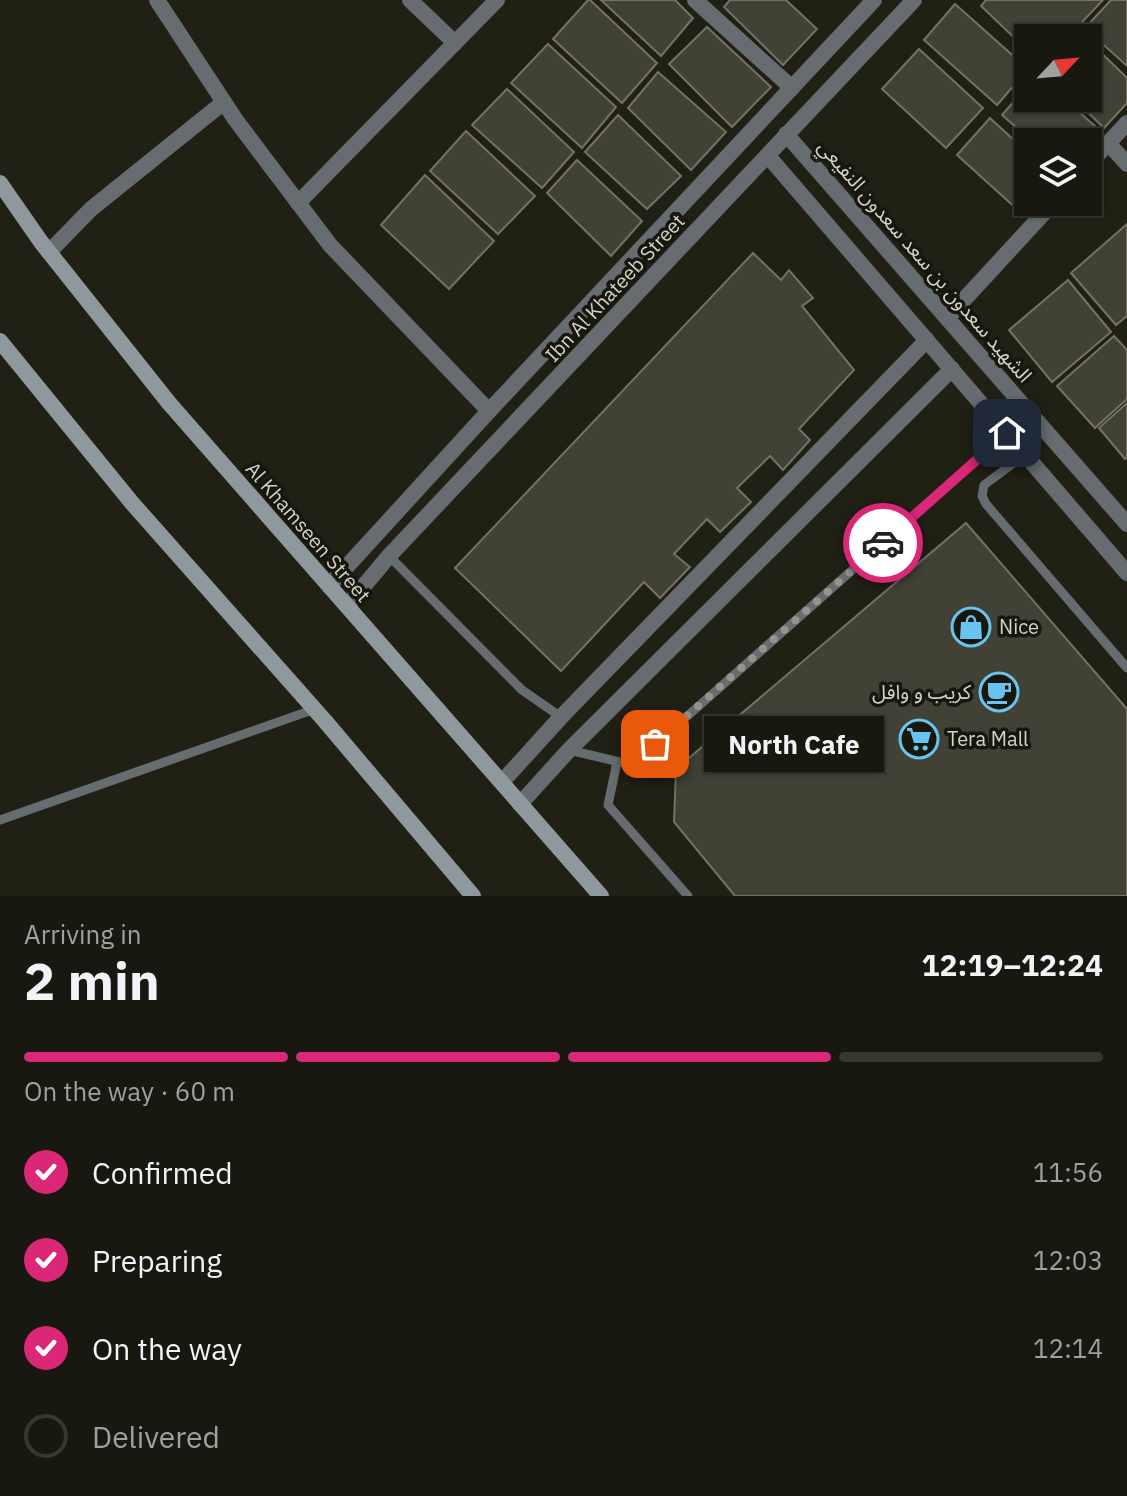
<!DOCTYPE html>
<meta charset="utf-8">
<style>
body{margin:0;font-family:"IBM Plex Sans","Noto Sans Arabic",sans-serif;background:#222119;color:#f1f3f6;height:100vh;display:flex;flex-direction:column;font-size:30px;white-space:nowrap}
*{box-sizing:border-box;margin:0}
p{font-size:26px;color:#9fa09f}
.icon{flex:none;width:44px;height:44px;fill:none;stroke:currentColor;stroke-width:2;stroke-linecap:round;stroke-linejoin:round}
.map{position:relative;height:896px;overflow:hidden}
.details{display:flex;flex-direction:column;background:#191810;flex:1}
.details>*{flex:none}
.needle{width:52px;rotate:64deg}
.fabs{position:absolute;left:1014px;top:24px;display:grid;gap:16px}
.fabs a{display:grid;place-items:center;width:88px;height:88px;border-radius:0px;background:#191810;box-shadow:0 2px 6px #0004,0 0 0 2px #373730;font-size:40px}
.pin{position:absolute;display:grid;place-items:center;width:68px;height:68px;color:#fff;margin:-34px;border-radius:16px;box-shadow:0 4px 12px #0006}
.courier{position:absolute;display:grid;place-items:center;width:80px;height:80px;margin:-40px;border:6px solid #db2777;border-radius:50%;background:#fff;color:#222;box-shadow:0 2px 10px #0007}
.bubble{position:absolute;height:56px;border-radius:0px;background:#191810;box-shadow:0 2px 6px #0004,0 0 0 2px #373730;font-size:26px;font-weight:700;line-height:56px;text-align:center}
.summary em{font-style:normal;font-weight:700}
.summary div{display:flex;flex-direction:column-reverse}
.summary{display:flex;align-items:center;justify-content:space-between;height:136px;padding:0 24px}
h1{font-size:52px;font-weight:700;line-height:60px}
.bar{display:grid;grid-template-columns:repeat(4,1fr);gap:12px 8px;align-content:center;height:96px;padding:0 24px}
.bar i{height:10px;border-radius:6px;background:#373730}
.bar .on{background:#db2777}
.bar p{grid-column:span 4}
ol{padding:0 24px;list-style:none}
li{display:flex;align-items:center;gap:24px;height:88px}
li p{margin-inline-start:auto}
li .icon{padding:8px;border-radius:50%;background:#db2777;color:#fff;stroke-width:4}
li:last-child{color:#9fa09f}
li i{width:44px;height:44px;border:4px solid #373730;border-radius:50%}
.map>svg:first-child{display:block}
.building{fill:#424136;stroke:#737265;stroke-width:2}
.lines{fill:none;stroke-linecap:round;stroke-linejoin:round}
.lane{stroke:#666c6f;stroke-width:9}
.street{stroke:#666c6f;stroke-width:16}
.secondary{stroke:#8f989d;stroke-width:16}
.done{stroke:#95948c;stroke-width:8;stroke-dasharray:0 14.4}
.route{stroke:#db2777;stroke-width:10}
.labels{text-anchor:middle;stroke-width:7;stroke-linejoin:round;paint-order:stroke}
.street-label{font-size:20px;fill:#d3d3cc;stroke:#17170d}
.poi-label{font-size:20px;fill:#d3d3cc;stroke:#17170d;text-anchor:start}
</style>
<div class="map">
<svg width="1127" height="896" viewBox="0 0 1127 896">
<rect width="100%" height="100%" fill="#212015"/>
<g class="building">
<polygon points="588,0 590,0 657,63 622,103 553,39"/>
<polygon points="601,0 675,0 693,18 661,56"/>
<polygon points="730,0 786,0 817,29 783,65 724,7"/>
<polygon points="986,0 1103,0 1067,38 1028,38 1028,51 981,6"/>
<polygon points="1111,0 1127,0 1127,66 1085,28"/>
<polygon points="955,4 1028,69 997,105 924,40"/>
<polygon points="707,27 771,87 732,127 669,64"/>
<polygon points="1088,40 1127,78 1127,103 1104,128 1073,98 1088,98"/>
<polygon points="548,44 616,107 582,148 511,83"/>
<polygon points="919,49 983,108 946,148 882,89"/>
<polygon points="658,72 726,132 691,170 628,108"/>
<polygon points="1028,85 1028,98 1063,98 1103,133 1088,151 1088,142 1033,142 1002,115"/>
<polygon points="507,89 574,152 542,188 472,125"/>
<polygon points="618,115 681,176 647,209 585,152"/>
<polygon points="990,118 1028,153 1028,202 1019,211 957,155"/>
<polygon points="466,131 535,196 498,234 430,171"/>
<polygon points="577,160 642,221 611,256 547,193"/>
<polygon points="425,175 494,241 449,289 381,225"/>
<polygon points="1127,224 1127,316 1116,325 1071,273"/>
<polygon points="753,253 781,280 789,270 813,298 802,306 854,370 799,429 810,440 783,470 770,456 737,488 751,502 720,532 707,519 674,554 690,567 660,598 644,582 561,671 455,568"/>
<polygon points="1068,280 1111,332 1052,382 1009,330"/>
<polygon points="1114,336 1127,350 1127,399 1095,428 1057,386"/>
<polygon points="1127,403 1127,457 1125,459 1099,428"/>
<polygon points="966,523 1127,709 1127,896 735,896 674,822 676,769"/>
</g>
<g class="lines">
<g class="lane">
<polyline points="1026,454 984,485 982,496 986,504 1127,668"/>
<polyline points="389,556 522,690 561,717"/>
<polyline points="569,750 632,765 1007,433"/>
<polyline points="617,762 608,805 688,896"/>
<polyline points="0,820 315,709"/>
</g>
<g class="street">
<polyline points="157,0 235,119 330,245 489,411"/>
<polyline points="410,0 455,43"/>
<polyline points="695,0 792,88"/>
<polyline points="786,134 1127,524"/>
<polyline points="1108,143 1127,164"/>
<polyline points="768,156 1127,573"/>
<polyline points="1088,165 1127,123"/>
<polyline points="298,203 497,0"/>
<polyline points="49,252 91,209 224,102"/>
<polyline points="948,317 1054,202"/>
<polyline points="329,586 489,411 874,0"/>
<polyline points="347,606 389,556 914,0"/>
<polyline points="502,782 561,717 927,340"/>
<polyline points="520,804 569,750 952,369"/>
</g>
<g class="secondary">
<polyline points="0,183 41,242 169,403 601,896"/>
<polyline points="0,341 132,503 325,721 473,896"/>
</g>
</g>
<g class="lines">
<polyline class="done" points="655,744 883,543"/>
<polyline class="route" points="883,543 1007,433"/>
</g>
<defs>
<g id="shop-ring" transform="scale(2)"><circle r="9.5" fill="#17170d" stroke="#69c3f1" stroke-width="1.5"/><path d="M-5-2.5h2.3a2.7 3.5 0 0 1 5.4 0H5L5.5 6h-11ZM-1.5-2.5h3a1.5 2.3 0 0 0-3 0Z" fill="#69c3f1"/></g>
<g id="cafe-ring" transform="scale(2)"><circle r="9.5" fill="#17170d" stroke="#69c3f1" stroke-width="1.5"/><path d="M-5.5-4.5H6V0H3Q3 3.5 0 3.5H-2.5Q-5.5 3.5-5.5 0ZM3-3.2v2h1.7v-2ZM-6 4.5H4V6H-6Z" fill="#69c3f1"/></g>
<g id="supermarket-ring" transform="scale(2)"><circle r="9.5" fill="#17170d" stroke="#69c3f1" stroke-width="1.5"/><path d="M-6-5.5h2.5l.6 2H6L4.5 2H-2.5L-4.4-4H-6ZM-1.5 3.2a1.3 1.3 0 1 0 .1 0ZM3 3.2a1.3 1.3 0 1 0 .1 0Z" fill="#69c3f1"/></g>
</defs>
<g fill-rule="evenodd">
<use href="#shop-ring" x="971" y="627"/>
<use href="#cafe-ring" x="999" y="692"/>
<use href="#supermarket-ring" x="919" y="739"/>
</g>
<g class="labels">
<g class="street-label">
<text transform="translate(925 261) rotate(49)" y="7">الشهيد سعدون بن سعد سعدون النفيعي</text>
<text transform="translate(615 288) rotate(-47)" y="7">Ibn Al Khateeb Street</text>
<text transform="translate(308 532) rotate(49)" y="7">Al Khamseen Street</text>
</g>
<g class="poi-label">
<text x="999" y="634">Nice</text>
<text x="971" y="699" text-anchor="end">كريب و وافل</text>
<text x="947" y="746">Tera Mall</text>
</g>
</g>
</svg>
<div class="fabs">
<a><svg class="needle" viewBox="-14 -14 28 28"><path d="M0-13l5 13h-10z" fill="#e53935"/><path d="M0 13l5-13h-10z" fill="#9fa09f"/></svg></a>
<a><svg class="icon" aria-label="layers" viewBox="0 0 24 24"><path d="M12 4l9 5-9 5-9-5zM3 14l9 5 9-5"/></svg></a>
</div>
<div class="pin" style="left:655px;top:744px;background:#ea580c"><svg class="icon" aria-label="bag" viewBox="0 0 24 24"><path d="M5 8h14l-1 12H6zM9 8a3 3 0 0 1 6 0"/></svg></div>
<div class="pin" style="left:1007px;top:433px;background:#1f2937"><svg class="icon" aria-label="home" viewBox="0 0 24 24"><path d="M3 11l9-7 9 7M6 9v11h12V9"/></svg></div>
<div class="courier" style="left:883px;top:543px"><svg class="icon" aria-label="car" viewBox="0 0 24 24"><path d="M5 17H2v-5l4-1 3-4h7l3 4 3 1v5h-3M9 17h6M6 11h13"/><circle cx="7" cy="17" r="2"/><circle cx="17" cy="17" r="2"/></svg></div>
<div class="bubble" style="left:704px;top:716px;width:180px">North Cafe</div>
</div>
<section class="details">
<div class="summary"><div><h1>2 min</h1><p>Arriving in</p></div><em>12:19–12:24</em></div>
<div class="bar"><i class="on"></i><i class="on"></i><i class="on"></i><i></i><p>On the way · 60 m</p></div>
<ol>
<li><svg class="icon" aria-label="check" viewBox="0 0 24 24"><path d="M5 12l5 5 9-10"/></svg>Confirmed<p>11:56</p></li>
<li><svg class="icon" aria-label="check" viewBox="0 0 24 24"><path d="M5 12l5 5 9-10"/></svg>Preparing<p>12:03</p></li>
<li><svg class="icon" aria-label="check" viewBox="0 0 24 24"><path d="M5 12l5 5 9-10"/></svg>On the way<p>12:14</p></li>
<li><i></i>Delivered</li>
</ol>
</section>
